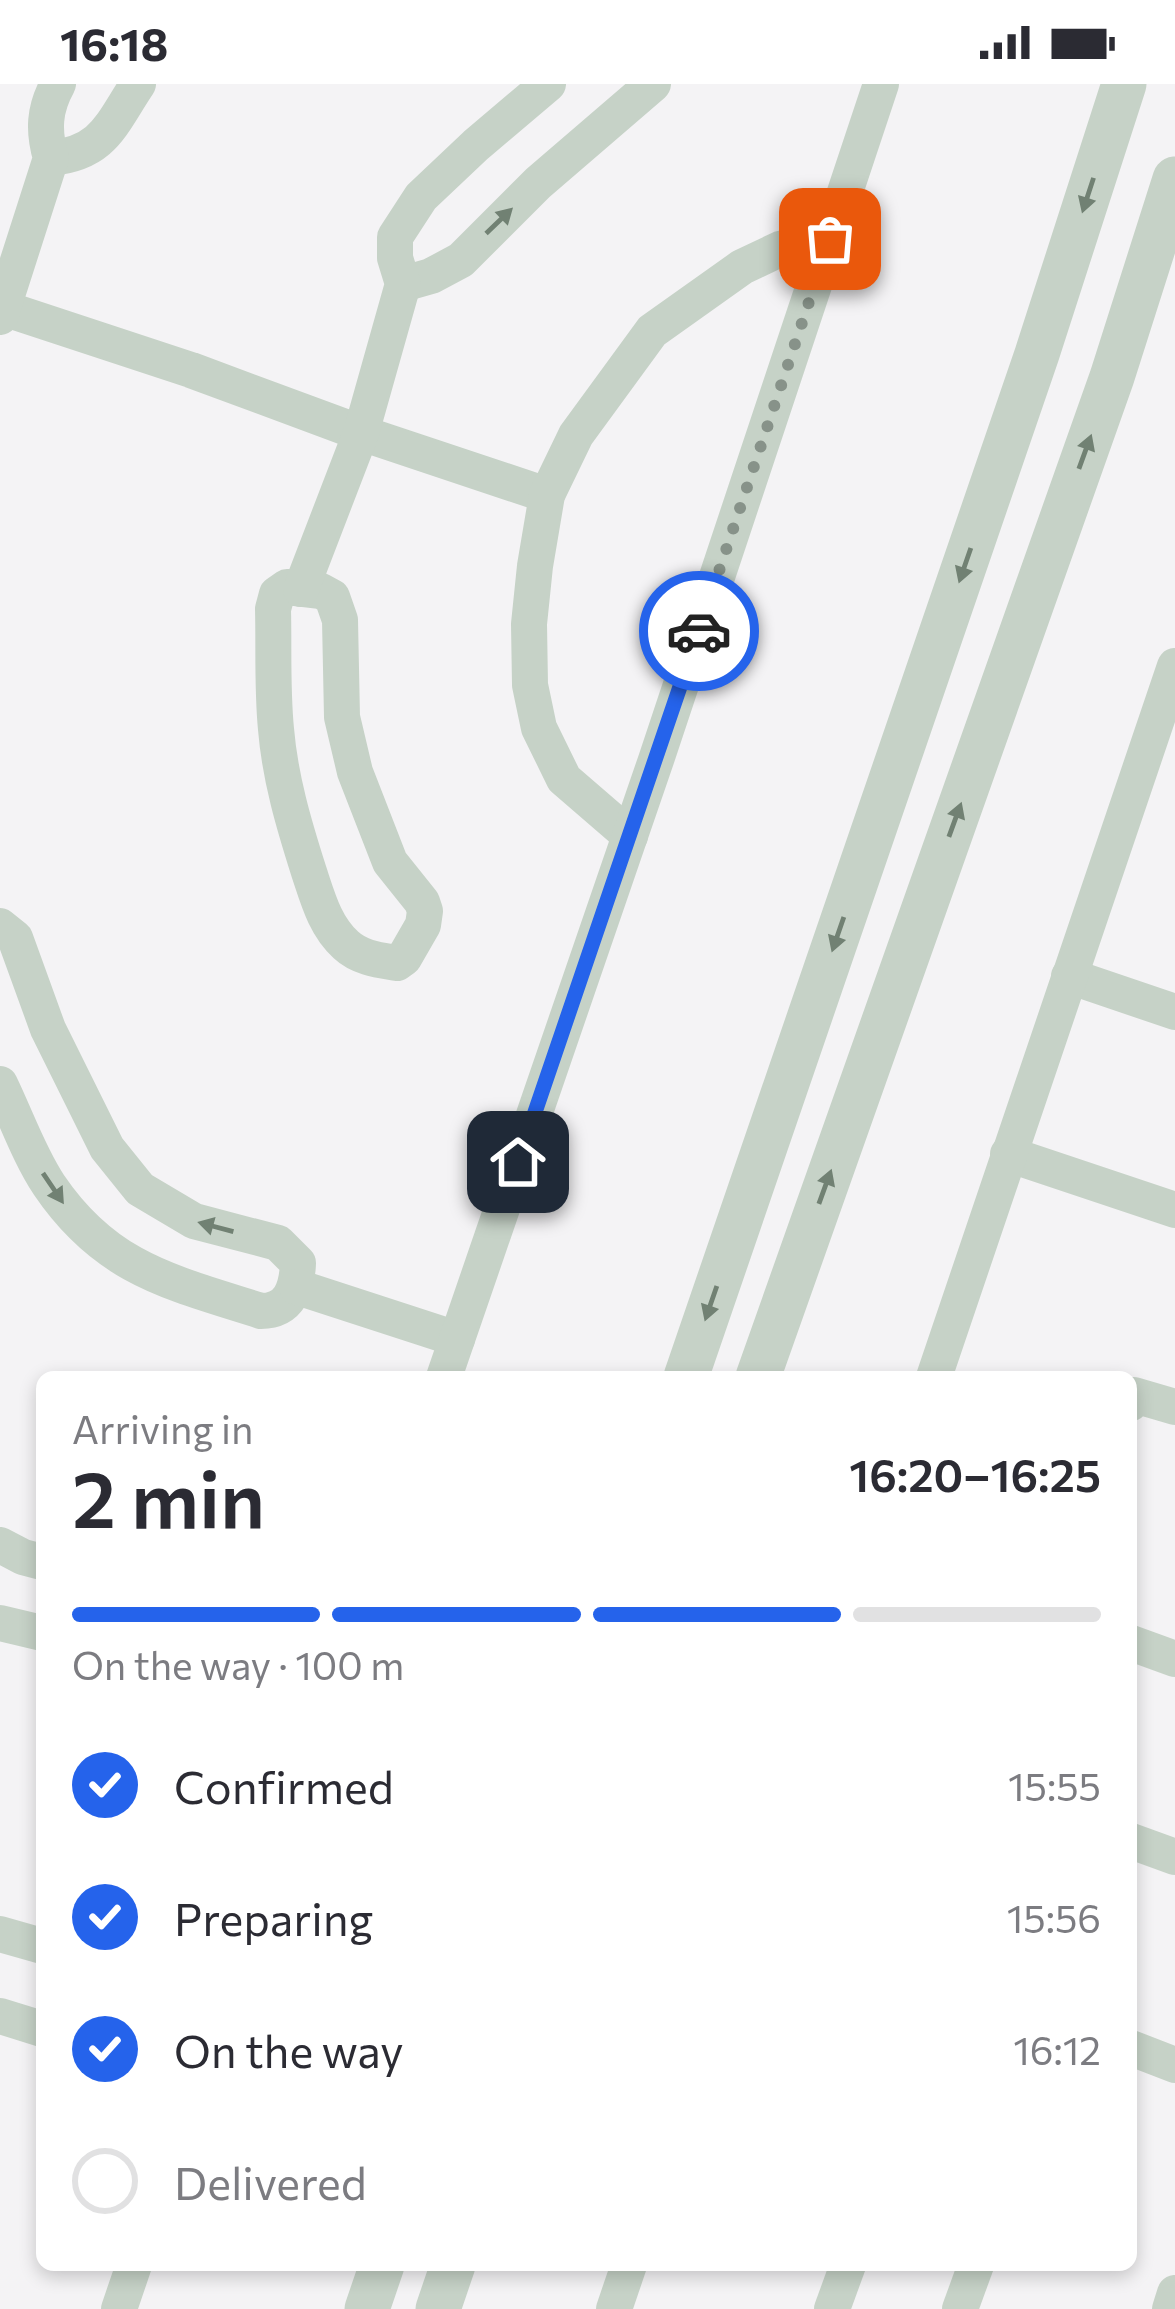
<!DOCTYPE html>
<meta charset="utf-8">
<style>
body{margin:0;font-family:Commissioner,sans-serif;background:#f7f7f7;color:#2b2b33;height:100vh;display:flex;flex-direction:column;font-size:45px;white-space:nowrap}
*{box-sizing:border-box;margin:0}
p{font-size:39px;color:#7c7c81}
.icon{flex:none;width:66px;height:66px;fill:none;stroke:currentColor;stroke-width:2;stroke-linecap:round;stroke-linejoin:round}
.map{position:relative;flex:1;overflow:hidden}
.drawer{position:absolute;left:36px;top:1287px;width:1101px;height:900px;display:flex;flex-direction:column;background:#fff;border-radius:18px;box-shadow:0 6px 18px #0003}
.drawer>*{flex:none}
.pin{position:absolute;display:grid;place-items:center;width:102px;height:102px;color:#fff;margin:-51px;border-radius:24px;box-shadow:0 6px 18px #0006}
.courier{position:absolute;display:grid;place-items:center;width:120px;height:120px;margin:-60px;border:9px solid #2563eb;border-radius:50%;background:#fff;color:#222;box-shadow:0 3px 15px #0007}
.overview em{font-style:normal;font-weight:600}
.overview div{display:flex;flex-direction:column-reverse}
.overview{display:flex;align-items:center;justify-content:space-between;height:204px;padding:0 36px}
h1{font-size:78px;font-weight:600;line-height:90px}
.bar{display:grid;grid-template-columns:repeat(4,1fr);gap:18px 12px;align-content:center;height:144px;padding:0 36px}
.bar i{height:15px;border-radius:9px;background:#e1e1e2}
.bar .selected{background:#2563eb}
.bar p{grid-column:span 4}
ol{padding:0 36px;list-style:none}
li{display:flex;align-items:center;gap:36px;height:132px}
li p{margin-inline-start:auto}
li .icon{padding:12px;border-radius:50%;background:#2563eb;color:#fff;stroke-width:4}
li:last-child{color:#7c7c81}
li i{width:66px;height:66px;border:6px solid #e1e1e2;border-radius:50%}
.status{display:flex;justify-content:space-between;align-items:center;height:84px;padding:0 60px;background:#fff;direction:ltr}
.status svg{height:33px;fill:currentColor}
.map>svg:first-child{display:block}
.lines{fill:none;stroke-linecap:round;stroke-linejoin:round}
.minor{stroke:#c6d2c7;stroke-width:36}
.tertiary{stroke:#c6d2c7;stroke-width:45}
.oneway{fill:#718173}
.done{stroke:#879289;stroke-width:12;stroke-dasharray:0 21.6}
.route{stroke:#2563eb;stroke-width:15}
</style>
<div class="status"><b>16:18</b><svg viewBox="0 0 49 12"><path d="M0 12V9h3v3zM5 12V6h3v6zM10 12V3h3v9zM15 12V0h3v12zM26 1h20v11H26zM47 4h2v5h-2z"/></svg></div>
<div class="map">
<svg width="1175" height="2225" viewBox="0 0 1175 2225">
<rect width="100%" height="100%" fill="#f4f3f5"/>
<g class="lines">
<g class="minor">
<path d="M51,74c53,-5 60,-34 87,-74"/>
<polyline points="403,200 431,192 461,176 538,99 653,0"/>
<polyline points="0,223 191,286 361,349 547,411"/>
<path d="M0,233l51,-159c-8,-27 -7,-49 7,-74"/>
<path d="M287,503l34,4 11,6 8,23 2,97 13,55 35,90 32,40 3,9 -2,14 -19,33 -7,5c-18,-3 -37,-5 -51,-18 -21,-19 -28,-46 -37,-73 -15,-47 -29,-94 -33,-143 -4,-40 -2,-81 -3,-120l4,-15z"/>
<polyline points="301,505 361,349 403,200 395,174 395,153 421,113 476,61 548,0"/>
<polyline points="630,752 564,695 539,644 530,601 529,540 535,482 547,411 576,351 652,247 742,183 780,165 829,155"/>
<path d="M0,842l15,12 33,91 59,119 33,41 54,32 84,22 20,20c-1,25 -8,48 -37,48 -91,-29 -155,-42 -212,-126 -20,-30 -33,-68 -49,-101"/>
<polyline points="1069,892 1175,928"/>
<polyline points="1008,1070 1175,1126"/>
<polyline points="297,1203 457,1255"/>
<polyline points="444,1293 656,676 881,0"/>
<polyline points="934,1293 1175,582"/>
<polyline points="1131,1319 1134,1311 1175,1323"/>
<polyline points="0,1461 23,1473 42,1478"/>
<polyline points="0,1539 42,1549"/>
<polyline points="1131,1559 1175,1575"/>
<polyline points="1131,1757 1175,1773"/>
<polyline points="0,1850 42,1862"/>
<polyline points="0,1932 42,1945"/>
<polyline points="1131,1964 1175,1981"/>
<polyline points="119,2225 134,2181"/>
<polyline points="614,2225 629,2181"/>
<polyline points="832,2225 848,2181"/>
<polyline points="960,2225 976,2181"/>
<polyline points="1170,2225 1175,2209"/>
</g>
<g class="tertiary">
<polyline points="686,1293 1037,270 1124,0"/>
<polyline points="758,1293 1112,293 1175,95"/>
<polyline points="367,2225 382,2181"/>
<polyline points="438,2225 453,2181"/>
</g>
</g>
<defs><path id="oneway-solid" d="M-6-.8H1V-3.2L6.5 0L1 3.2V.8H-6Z" transform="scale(3)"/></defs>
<g class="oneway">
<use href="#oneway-solid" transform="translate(1088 111) rotate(108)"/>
<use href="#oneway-solid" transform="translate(499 137) rotate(-44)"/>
<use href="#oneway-solid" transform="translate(1085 368) rotate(-70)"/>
<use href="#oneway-solid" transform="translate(965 481) rotate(109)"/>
<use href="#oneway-solid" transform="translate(955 736) rotate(-70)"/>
<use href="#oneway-solid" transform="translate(838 850) rotate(109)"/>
<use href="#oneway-solid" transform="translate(825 1103) rotate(-70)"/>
<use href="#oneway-solid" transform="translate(53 1104) rotate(56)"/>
<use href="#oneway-solid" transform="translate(216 1143) rotate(-165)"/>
<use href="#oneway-solid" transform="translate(711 1219) rotate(109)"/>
</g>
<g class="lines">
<polyline class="done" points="699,547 830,155"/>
<polyline class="route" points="518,1078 699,547"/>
</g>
</svg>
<div class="pin" style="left:830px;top:155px;background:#ea580c"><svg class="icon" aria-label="bag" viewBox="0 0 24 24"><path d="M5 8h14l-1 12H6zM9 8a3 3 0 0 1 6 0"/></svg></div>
<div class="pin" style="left:518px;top:1078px;background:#1f2937"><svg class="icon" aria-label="home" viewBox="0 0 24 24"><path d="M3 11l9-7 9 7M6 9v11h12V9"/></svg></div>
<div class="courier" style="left:699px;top:547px"><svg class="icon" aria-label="car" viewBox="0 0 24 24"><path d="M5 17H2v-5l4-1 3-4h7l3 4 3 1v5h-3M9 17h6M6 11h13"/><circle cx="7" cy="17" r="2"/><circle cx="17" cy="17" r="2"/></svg></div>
<section class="drawer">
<div class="overview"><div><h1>2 min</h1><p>Arriving in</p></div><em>16:20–16:25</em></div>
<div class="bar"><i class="selected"></i><i class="selected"></i><i class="selected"></i><i></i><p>On the way · 100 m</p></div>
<ol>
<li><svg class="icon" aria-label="check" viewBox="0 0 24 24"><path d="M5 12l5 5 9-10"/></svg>Confirmed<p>15:55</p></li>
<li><svg class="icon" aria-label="check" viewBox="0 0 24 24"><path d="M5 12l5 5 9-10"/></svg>Preparing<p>15:56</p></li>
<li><svg class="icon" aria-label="check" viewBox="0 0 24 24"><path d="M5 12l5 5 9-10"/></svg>On the way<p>16:12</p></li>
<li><i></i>Delivered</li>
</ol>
</section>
</div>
